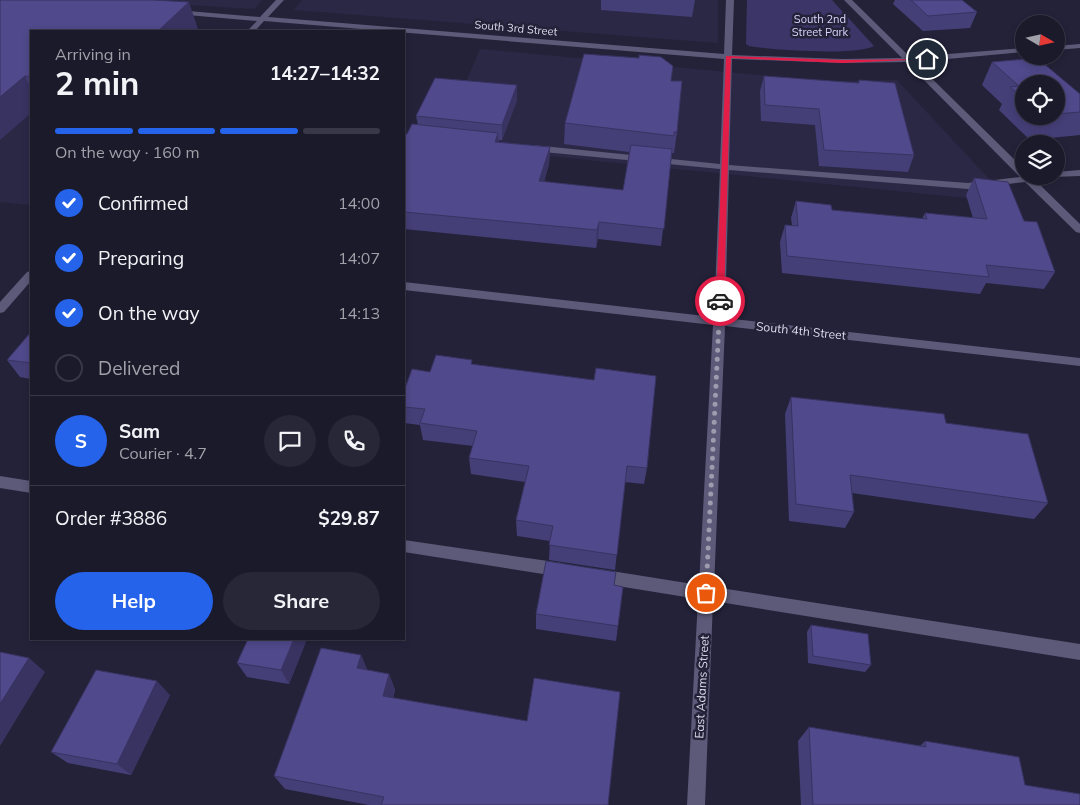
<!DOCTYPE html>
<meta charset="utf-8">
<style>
body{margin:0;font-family:Mulish,sans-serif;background:#282737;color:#f1f3f6;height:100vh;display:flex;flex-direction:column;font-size:19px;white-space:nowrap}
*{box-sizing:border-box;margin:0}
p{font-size:16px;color:#a0a1a9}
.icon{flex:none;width:28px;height:28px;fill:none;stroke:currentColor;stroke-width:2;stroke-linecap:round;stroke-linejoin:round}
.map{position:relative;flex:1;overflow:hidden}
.drawer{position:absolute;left:30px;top:30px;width:375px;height:610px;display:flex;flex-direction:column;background:#1b1a2b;border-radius:0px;box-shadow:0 2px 8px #0003,0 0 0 1px #393847}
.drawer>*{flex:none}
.needle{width:32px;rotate:99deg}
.fabs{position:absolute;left:1015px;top:15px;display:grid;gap:10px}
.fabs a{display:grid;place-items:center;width:50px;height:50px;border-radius:50%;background:#1b1a2b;box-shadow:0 2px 8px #0003,0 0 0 1px #393847;font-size:25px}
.pin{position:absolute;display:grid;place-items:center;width:42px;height:42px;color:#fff;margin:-21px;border:2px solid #fff;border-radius:50%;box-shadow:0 1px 5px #0007}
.courier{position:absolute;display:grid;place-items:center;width:50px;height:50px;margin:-25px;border:4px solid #e11d48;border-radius:50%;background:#fff;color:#222;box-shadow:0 1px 6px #0007}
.headline em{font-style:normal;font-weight:700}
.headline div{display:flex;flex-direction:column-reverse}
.headline{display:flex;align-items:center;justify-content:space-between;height:85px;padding:0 25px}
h1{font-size:32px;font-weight:700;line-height:38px}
.bar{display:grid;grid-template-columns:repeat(4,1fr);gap:8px 5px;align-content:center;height:60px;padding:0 25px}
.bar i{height:6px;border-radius:4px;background:#393847}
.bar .active{background:#2563eb}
.bar p{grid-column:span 4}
.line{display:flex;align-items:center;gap:12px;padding:0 25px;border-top:1px solid #393847}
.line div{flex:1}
.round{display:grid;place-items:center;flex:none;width:52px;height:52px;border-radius:26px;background:#282737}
ol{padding:0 25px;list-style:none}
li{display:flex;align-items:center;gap:15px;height:55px}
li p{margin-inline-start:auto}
li .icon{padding:5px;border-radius:50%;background:#2563eb;color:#fff;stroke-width:4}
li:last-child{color:#a0a1a9}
li i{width:28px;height:28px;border:2px solid #393847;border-radius:50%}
.action{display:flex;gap:10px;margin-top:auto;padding:10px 25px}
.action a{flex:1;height:58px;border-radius:30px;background:#2563eb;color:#fff;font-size:20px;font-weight:700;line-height:58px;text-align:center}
.action a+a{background:#282737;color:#f1f3f6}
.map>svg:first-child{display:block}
.built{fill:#2b2846}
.green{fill:#3b3568}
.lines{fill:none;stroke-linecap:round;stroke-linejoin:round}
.minor{fill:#5c5a78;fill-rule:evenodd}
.wall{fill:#453f78;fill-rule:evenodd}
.shaded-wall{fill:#383361}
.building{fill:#50498b;stroke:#383361}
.route{fill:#e11d48}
.done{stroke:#9c9cae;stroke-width:5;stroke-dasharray:0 9}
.labels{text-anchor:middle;stroke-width:5;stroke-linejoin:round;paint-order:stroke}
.far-park-label{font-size:11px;fill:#d7d6fe;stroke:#242239}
.far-street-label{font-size:11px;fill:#dddded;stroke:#242239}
.street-label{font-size:12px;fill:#dddded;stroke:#242239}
</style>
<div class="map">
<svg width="1080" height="805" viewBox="0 0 1080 805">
<rect width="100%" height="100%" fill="#242239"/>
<g class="built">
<polygon points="108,0 262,0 254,9"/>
<polygon points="302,0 718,0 718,43 294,10"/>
<polygon points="0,17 207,31 31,31 31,205 0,202"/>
<polygon points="480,49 824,81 897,80 1003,194 966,198 439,145"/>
</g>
<path class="green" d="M747,0h85l42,46c-18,10 -103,4 -125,0l-3,-2z"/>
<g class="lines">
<g class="minor">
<path d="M276,0h8l-16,17 456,37 2,-54h8l-2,55 111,4 59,-1 -58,-58h8l58,57 114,-9v4l-109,10 109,107v7h32v-4l24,-2v6l-28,1 -17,3 45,44v9l-4,-1 -51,-50 -57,7 -239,-19 -4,148 355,40v8l-355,-40 -11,261 366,57v16l-367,-59 -8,204h-18l11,-206 -99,-16 -5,-2 -2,-5 2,-5 5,-2 100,16 14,-260 -309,-35v-8l310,35 6,-148 -187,-18 -5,-3 5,-3 187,19 4,-105 -460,-38 -9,10h-8l10,-10 -81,-7 -4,-2 4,-2 84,7zM732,59l111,4 63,-1 114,115 -52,6 -239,-18z"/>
<polygon points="1080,44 1080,48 1056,50 1056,46"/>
<polygon points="31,271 31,281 4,312 0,313 0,302 27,272"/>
<polygon points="0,476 31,481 31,493 0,488"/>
<polygon points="404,540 562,563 567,565 569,570 567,575 562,577 404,552"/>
</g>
</g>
<g class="wall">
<polygon points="0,0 198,29 31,31 31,113"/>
<polygon points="601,0 695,0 692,17 601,10"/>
<polygon points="895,0 962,0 977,12 970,28 923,31 893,4"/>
<path d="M1037,58l43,36v41l-50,5 -31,-30 3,-6 -20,-19 10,-23zM1024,84h32v32h-32z"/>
<polygon points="764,76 858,83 859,80 914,155 908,172 819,166 815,125 761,121 760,91"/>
<polygon points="671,81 677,132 674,153 672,153 661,246 598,239 596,248 404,229 404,134 407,134 418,125 416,116 517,100 502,140 499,140 499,142 550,147 549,164 544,182 623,190 629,152 564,144 565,123"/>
<polygon points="974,178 1024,221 1055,272 1044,289 986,283 980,294 782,273 780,242 785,225 792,225 791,218 796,201 832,210 922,219 925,213 973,218 966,195"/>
<polygon points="31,332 31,379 20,377 7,360"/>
<polygon points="472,360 472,365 647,468 644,484 625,482 615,570 549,560 550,541 517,536 516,520 525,482 471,474 469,458 473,446 423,440 420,425 404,423 404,391 430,372"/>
<polygon points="791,397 946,423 1048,503 1034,519 852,493 854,512 845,528 789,521 785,414"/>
<polygon points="614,585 618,626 616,641 536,629 536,614"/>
<polygon points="811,625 871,665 865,672 808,663 807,632"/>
<polygon points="248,639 307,639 289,684 247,677 237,663"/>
<polygon points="361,655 367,670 389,674 395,690 393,698 608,805 369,805 285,789 274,776"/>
<polygon points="170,695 131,775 68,763 51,752"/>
<polygon points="809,727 920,746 925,741 1025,785 1080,805 801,805 798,741"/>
</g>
<g class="shaded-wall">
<polygon points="189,2 198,29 196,31 158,31"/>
<polygon points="25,76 31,89 31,113 0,140 0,97"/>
<polygon points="517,85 517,100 502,140 502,125"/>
<polygon points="498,133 499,149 495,142"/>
<polygon points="550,147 549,164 539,198 539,181"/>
<polygon points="599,222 598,239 596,248 597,230"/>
<polygon points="294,639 307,639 289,684 281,670"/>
<polygon points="361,655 368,671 357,668"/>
<polygon points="29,658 45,672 0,746 0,704"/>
<polygon points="389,674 395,690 389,712 383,696"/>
<polygon points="157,681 170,695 131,775 117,764"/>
</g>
<g class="building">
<polygon points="0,0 153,0 189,2 158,31 31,31 31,77 25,76 0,97"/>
<polygon points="911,0 962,0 977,12 928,16"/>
<polygon points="584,54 639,58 639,55 661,57 673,66 671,81 682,81 677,132 674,132 674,136 565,123"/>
<polygon points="1037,58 1080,94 1080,112 1056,114 1056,84 1024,84 1024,99 1010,87 1019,86 992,62"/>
<polygon points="764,76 859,83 859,80 895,83 914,155 824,150 819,109 765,105"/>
<polygon points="435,78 517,85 502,125 416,116"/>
<polygon points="412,124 498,133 495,142 550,147 539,181 623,190 631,145 672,149 664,229 599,222 597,230 404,212 404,134 407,134"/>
<polygon points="974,178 1008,182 1024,221 1037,222 1055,272 986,265 989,277 787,256 785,225 798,226 796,201 831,205 832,210 927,219 925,213 987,219"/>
<polygon points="31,332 31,363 7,360"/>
<polygon points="436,355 472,360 471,364 594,380 596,368 656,376 647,468 627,466 617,555 549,545 553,526 516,520 529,466 469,458 477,431 420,423 425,409 404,407 404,391 412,369 430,372"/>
<polygon points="791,397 944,414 946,423 1028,434 1048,503 850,475 854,512 796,504"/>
<polygon points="546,561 616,572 614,585 623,587 618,626 536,614"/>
<polygon points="811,625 868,634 871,665 813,656"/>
<polygon points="248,639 294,639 281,670 237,663"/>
<polygon points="321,648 361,655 357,668 389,674 383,696 527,721 534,678 620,692 608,805 381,805 384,797 274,776"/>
<polygon points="0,652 29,658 0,704"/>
<polygon points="96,670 157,681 117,764 51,752"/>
<polygon points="809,727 926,747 925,741 1019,757 1025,785 1080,794 1080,805 813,805"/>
</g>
<polygon class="route" points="726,56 843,60 929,59 843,63 731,58 724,301 720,303 716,301"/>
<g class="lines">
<polyline class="done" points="706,593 720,301"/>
</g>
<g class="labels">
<g class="far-park-label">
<text x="820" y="23">South 2nd<tspan x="820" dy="13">Street Park</tspan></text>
</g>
<g class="far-street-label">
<text transform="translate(516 28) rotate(5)" y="4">South 3rd Street</text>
</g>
<g class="street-label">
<text transform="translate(801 331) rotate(6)" y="4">South 4th Street</text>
<text transform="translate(702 687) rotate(-87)" y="4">East Adams Street</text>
</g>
</g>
</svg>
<div class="fabs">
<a><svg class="needle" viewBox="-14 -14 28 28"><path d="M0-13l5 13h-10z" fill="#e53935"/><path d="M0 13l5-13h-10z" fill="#a0a1a9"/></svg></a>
<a><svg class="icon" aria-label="locate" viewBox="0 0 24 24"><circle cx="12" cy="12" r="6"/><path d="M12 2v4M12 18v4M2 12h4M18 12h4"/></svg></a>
<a><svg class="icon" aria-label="layers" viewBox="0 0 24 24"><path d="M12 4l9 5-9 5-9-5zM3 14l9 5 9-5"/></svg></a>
</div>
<div class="pin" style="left:706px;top:593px;background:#ea580c"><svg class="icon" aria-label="bag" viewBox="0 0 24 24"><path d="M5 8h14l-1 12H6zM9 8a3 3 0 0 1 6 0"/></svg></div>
<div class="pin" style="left:927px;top:59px;background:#1f2937"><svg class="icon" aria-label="home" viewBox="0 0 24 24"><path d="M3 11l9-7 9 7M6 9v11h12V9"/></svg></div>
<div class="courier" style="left:720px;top:301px"><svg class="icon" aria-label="car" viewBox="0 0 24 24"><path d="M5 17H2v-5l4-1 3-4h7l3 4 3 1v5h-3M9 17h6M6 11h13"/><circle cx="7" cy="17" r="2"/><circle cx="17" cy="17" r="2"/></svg></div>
<section class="drawer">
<div class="headline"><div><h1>2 min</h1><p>Arriving in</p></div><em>14:27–14:32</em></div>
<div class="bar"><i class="active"></i><i class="active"></i><i class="active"></i><i></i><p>On the way · 160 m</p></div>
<ol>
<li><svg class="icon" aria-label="check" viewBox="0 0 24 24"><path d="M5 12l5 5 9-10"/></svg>Confirmed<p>14:00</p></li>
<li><svg class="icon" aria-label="check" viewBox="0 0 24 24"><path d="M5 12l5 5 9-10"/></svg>Preparing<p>14:07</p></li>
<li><svg class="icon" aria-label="check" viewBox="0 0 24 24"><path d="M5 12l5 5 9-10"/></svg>On the way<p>14:13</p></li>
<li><i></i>Delivered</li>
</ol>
<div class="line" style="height:90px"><b class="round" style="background:#2563eb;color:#fff">S</b><div><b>Sam</b><p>Courier · 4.7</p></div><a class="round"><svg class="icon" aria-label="chat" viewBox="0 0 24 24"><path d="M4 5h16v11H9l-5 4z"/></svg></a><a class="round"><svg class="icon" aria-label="phone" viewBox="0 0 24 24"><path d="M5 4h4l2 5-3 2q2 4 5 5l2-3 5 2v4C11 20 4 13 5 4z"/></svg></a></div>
<div class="line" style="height:65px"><div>Order #3886</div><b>$29.87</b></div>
<div class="action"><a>Help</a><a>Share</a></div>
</section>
</div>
